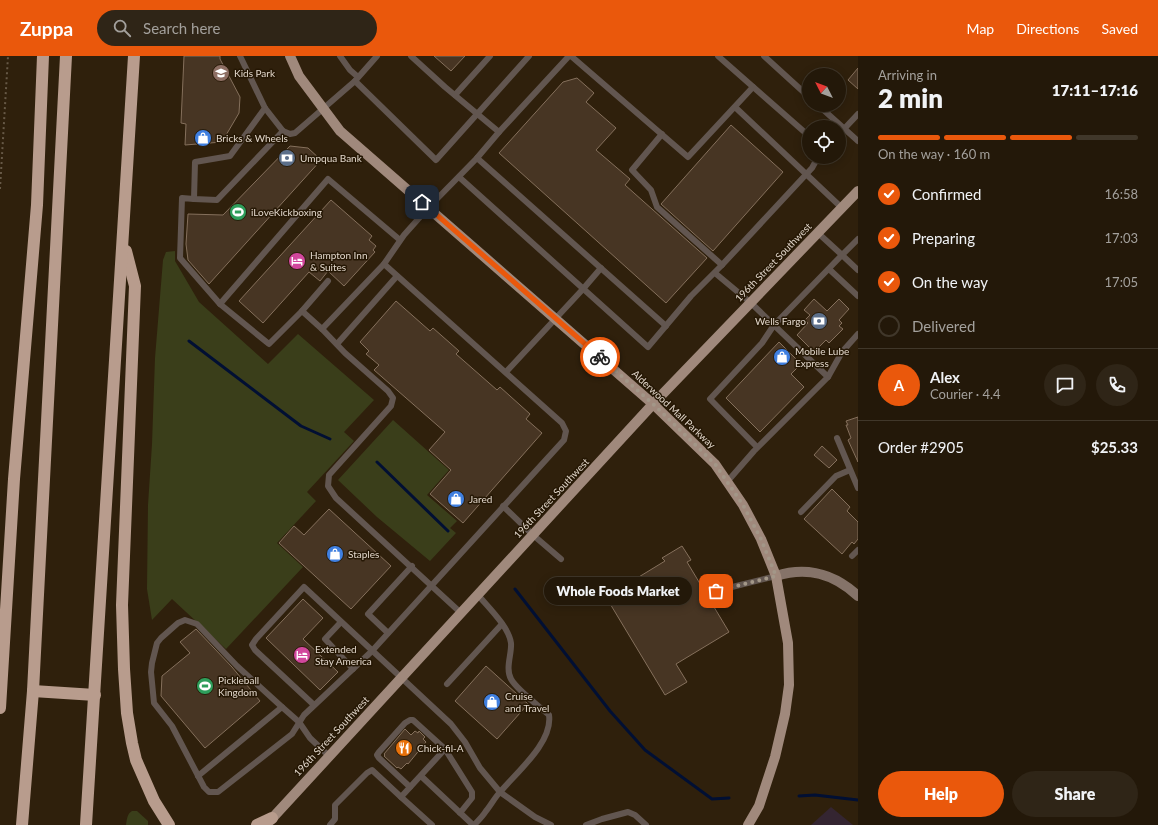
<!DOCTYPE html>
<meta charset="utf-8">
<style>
body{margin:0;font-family:Lato,sans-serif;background:#2f2517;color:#f1f3f6;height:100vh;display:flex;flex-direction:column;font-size:15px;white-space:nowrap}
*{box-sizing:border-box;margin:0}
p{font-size:13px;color:#a3a09c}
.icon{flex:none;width:22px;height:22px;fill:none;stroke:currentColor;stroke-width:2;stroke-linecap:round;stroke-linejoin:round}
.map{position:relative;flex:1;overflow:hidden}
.drawer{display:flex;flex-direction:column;background:#231809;width:300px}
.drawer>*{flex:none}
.needle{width:26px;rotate:312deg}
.tools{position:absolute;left:802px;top:12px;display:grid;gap:8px}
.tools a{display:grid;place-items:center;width:44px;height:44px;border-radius:50%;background:#231809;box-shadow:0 2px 10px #0003,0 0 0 1px #40372a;font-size:20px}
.pin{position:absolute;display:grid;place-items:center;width:34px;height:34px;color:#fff;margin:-17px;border-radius:8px;box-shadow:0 2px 6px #0006}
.courier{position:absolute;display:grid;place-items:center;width:40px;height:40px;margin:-20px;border:3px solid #ea580c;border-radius:50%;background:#fff;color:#222;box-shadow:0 1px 5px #0007}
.bubble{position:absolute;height:28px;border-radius:14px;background:#231809;box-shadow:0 2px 10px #0003,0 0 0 1px #40372a;font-size:13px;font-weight:800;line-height:28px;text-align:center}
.headline em{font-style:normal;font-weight:800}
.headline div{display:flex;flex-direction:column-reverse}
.headline{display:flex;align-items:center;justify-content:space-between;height:68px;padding:0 20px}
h1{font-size:26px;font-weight:800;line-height:30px}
.bar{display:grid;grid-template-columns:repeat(4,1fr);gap:6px 4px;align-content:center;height:48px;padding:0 20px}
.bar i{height:5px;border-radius:3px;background:#40372a}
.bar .current{background:#ea580c}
.bar p{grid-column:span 4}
.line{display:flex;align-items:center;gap:10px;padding:0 20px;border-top:1px solid #40372a}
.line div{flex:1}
.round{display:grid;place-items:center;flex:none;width:42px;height:42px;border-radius:21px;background:#2f2517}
ol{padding:0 20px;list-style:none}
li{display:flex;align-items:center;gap:12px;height:44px}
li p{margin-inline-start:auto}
li .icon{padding:4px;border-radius:50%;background:#ea580c;color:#fff;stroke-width:4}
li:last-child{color:#a3a09c}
li i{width:22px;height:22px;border:2px solid #40372a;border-radius:50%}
.primary-button{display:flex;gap:8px;margin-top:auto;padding:8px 20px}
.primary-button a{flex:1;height:46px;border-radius:24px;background:#ea580c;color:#fff;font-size:16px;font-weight:800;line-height:46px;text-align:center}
.primary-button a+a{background:#2f2517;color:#f1f3f6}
header{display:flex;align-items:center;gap:24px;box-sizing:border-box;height:56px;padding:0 20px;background:#ea580c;color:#fff}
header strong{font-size:19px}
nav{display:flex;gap:22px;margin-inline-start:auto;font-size:14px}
.search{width:280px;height:36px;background:#2f2517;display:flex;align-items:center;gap:10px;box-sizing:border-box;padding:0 14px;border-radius:22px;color:#a3a09c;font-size:15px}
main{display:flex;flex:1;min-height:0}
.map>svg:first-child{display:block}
.education{fill:#342531}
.green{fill:#3a3e1a}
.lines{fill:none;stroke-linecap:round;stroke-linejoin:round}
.stream{stroke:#010f33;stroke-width:3}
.building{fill:#473523;stroke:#85705c}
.path{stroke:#675947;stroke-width:2;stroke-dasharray:2 3;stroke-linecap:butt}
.lane{stroke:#625650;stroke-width:6}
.secondary{stroke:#857369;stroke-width:10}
.primary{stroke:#a0897c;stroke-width:10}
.highway{stroke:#b89c8d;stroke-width:12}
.done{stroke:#a39788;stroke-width:4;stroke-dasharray:0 7.2}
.route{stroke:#ea580c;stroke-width:5}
.labels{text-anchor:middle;stroke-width:3;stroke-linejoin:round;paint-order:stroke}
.poi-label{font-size:10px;fill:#e2d7cb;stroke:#251704;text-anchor:start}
.street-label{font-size:10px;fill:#e2d7cb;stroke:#251704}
</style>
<header>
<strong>Zuppa</strong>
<div class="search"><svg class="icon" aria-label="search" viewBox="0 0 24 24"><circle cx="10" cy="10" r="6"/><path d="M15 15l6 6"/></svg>Search here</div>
<nav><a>Map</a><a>Directions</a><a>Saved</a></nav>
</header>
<main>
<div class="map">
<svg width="858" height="769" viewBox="0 0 858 769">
<rect width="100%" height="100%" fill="#2f200c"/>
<polygon class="education" points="831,751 853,769 811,769"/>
<g class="green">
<polygon points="175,195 175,205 199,246 268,308 298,278 374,344 344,376 354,385 307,436 316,445 277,487 303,511 226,593 172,543 152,564 147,533 148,449 152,388 155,302 163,204 166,196"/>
<polygon points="393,364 449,414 427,439 457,465 450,472 456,477 430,505 377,461 338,424"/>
<path d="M132,755h5l11,10v4h-22c1,-6 1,-11 6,-14z"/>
</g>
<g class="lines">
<g class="stream">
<polyline points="189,285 301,370 330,383"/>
<polyline points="377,406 448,475"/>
<polyline points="515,533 610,655 645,694 712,743 729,742"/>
<polyline points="799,740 815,739 858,744"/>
</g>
</g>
<g class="building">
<polygon points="184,0 220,0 220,3 240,41 239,57 222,86 185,89 186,68 181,67"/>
<polygon points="434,0 465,0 451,15"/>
<polygon points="858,12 858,33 848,24"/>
<polygon points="577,22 594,37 586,46 616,72 596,94 630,123 625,129 707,202 666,247 499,97 563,26"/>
<polygon points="731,69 783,116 713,195 661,148"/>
<polygon points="290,90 308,92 321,104 209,228 188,204 186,188 188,158 223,159"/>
<polygon points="331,144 372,180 369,184 376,190 373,194 375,196 344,230 328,215 320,225 309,216 263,267 239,245"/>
<polygon points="814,243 827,255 839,243 849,253 839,264 842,267 839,270 843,273 829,287 826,284 814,296 797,279 808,267 805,264 810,259 804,254"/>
<polygon points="396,245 430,275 433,272 459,295 456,298 497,334 500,331 530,358 526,363 542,377 463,467 430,438 451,414 429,394 445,376 374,314 379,309 366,298 369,295 360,286"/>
<polygon points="779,286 801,308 791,318 804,331 760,376 726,342"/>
<polygon points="858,361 858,406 848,384 851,382 846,369 848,369 846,365"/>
<polygon points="822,390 837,404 829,412 814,399"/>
<polygon points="832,433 850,451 847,455 858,466 858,483 854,488 852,486 842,498 804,463"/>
<polygon points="329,453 391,510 351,553 279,487 294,470 304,479"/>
<polygon points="682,490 691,504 687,506 729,576 676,608 687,626 665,639 606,541 665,505 662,502"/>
<polygon points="303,543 323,562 303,583 338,616 320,634 266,582"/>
<polygon points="196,573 232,611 260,645 205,692 161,640 162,620 190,597 180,586"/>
<polygon points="486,610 528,648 497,683 455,645"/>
<polygon points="405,673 411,679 415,675 418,677 419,675 425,681 423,683 426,686 408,708 407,707 401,713 398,711 397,712 384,700 385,699 384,698"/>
</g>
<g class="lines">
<polyline class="path" points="0,133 8,0"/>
<g class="lane">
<polyline points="240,0 265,52 230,100 195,106 194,143 217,144 283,75 290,78 295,77 355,25 436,104 529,0"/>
<polyline points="340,0 350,14 358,21"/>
<polyline points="411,0 445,31 499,76"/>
<polyline points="571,0 688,101 753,31"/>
<polyline points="718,0 809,80"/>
<polyline points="764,0 809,41"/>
<polyline points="355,25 377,0"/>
<polyline points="455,39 490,0"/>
<polyline points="818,49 858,85"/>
<polyline points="735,51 842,152"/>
<polyline points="265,52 283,75"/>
<polyline points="844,73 858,58"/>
<polyline points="662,78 632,114 651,134 657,151 722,209"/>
<polyline points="477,102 666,270"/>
<polyline points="459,121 648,291 691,240 722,209 812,112 818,101"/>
<polyline points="194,143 182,142 180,202 220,248 328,123 400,184"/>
<polyline points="818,177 842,199 858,183"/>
<polyline points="829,213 858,240"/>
<polyline points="715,217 751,247 828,321 754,395 727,426"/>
<polyline points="220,248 269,288 302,255 322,273 345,297 388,335 393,342 391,350 329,419 328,430 336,442 461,557"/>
<polyline points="302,255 328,225"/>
<polyline points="322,273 384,208 404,179 428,152 477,102 499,76 569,0"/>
<polyline points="337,288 397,220"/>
<polyline points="506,316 583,233 601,212"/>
<polyline points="828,321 842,296 858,278"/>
<polyline points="837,382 858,432"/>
<polyline points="757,391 710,343 762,287 774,269 842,199 858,214"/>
<polyline points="503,450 533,479 561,503"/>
<polyline points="801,456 836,420 850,414"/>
<polyline points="852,500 858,494"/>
<polyline points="716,535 776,520"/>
<polyline points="341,566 325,583 353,613"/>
<polyline points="388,577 368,558 412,510"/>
<polyline points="447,628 502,568"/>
<polyline points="314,649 255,594 252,589 256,583 304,531 451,668 465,686 480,712 500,736 535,761 551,769"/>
<polyline points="282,651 237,610 197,568 185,564 178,567 161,582 157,587 152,607 151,616 154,647 172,670 204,731 209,736 218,736 292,678 304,659 372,595 564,384 566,375 562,367 384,208"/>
<polyline points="198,720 282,651 299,666 310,682 329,700"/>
<polyline points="421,720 473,769"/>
<polyline points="410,731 379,702 377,699 379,696 405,667 410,664 413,664 445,693 472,736 472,742 460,757"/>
<polyline points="330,769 335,763 335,749 367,717 372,714 401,741"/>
<polyline points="432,769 401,741 445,693"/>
<path d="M474,769c4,-4 9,-9 12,-14 5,-6 9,-14 15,-20 16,-19 52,-49 48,-76 -10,-9 -32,-25 -38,-36 -6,-11 1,-25 0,-36 -2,-16 -23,-36 -33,-48"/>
<polyline points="586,769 602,763 628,756 635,759 646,769"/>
</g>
<path class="secondary" d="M776,520c32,-10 58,-2 82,20"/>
<g class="primary">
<polyline points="290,0 299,20 340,75 653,348 715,408 743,449 761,483 776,520 788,587 789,629 785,658 775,701 759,750 748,769"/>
<polyline points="267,768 653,348 858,135"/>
</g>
<g class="highway">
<polyline points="126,195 135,230 122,549 124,613 127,657 132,687 136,704 154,745 169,769"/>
<polyline points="33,635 95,639"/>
<polyline points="0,652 14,423 37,149 43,0"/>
<polyline points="22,769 33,635 66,0"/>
<polyline points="86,769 134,0"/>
<polyline points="257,769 272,762"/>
</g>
</g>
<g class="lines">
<polyline class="done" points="600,301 653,348 715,408 743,449 761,483 776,520 716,535"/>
<polyline class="route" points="422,146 600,301"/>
</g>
<defs>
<g id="school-disc" transform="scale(0.9)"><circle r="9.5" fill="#8d6e63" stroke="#251704"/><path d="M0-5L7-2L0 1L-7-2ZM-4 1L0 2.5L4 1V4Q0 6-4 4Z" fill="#fff"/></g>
<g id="shop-disc" transform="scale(0.9)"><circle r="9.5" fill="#3f7fe0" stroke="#251704"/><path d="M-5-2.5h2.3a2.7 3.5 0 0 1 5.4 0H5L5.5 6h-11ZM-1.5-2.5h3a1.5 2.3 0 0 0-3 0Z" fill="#fff"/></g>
<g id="bank-disc" transform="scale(0.9)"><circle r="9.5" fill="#5c6f8a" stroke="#251704"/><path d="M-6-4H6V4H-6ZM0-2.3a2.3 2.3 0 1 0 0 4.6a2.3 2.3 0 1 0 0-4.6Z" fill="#fff"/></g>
<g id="stadium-disc" transform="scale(0.9)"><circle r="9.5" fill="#2e9e5b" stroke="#251704"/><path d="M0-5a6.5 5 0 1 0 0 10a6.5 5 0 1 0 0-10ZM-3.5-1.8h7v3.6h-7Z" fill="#fff"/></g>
<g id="hotel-disc" transform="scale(0.9)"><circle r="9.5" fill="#d1479c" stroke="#251704"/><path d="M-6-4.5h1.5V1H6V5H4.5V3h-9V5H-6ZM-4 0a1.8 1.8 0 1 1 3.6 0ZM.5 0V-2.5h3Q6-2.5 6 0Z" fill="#fff"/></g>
<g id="restaurant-disc" transform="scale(0.9)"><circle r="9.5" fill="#e8710a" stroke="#251704"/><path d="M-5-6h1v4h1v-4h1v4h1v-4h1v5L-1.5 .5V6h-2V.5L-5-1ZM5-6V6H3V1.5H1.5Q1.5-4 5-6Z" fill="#fff"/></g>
</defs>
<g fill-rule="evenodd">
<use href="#school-disc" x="221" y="17"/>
<use href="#shop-disc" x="203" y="82"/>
<use href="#bank-disc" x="287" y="102"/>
<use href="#stadium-disc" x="238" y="156"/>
<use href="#hotel-disc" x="297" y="205"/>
<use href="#bank-disc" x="819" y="265"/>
<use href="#shop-disc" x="782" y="301"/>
<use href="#shop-disc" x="456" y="443"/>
<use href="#shop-disc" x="335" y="498"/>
<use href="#hotel-disc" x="302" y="599"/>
<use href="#stadium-disc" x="205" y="630"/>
<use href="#shop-disc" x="492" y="646"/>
<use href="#restaurant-disc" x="404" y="692"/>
</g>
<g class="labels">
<g class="poi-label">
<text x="234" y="21">Kids Park</text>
<text x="216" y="86">Bricks &amp; Wheels</text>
<text x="300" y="106">Umpqua Bank</text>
<text x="251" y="160">iLoveKickboxing</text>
<text x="310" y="203">Hampton Inn<tspan x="310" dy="12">&amp; Suites</tspan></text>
<text x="806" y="269" text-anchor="end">Wells Fargo</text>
<text x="795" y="299">Mobile Lube<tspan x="795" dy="12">Express</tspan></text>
<text x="469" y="447">Jared</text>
<text x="348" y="502">Staples</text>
<text x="315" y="597">Extended<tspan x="315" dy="12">Stay America</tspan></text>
<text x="218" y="628">Pickleball<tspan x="218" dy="12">Kingdom</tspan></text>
<text x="505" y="644">Cruise<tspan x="505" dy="12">and Travel</tspan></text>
<text x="417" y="696">Chick-fil-A</text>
</g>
<g class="street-label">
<text transform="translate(773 206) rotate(-46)" y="4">196th Street Southwest</text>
<text transform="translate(674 353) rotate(43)" y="4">Alderwood Mall Parkway</text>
<text transform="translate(551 442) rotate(-47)" y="4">196th Street Southwest</text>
<text transform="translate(331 680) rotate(-47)" y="4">196th Street Southwest</text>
</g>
</g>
</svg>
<div class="tools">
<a><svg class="needle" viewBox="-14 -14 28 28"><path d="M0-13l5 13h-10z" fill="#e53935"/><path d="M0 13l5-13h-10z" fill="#a3a09c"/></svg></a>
<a><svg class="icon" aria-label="locate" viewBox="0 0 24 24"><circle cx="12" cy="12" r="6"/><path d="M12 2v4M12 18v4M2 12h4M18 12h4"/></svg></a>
</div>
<div class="pin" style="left:716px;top:535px;background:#ea580c"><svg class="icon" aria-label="bag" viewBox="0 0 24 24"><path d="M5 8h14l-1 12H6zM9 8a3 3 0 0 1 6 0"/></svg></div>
<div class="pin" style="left:422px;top:146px;background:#1f2937"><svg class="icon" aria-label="home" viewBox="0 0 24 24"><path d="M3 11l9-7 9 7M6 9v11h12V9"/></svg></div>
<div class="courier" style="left:600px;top:301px"><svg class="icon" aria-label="bike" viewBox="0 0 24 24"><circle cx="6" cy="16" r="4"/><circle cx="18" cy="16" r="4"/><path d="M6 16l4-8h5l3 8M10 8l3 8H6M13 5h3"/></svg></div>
<div class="bubble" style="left:544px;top:521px;width:148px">Whole Foods Market</div>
</div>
<section class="drawer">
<div class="headline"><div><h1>2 min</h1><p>Arriving in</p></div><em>17:11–17:16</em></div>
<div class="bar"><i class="current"></i><i class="current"></i><i class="current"></i><i></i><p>On the way · 160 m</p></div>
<ol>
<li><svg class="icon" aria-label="check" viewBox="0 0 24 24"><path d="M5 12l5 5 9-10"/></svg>Confirmed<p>16:58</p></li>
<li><svg class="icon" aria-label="check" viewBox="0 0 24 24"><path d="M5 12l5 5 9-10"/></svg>Preparing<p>17:03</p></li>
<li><svg class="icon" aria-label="check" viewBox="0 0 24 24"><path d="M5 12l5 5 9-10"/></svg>On the way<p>17:05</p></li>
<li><i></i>Delivered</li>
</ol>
<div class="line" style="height:72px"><b class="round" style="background:#ea580c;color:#fff">A</b><div><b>Alex</b><p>Courier · 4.4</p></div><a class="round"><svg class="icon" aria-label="chat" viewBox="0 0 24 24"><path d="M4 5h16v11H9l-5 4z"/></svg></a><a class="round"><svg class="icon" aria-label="phone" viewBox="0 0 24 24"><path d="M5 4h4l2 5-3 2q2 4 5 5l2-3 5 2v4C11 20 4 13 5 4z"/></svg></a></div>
<div class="line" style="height:52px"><div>Order #2905</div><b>$25.33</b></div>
<div class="primary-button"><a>Help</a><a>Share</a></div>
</section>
</main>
